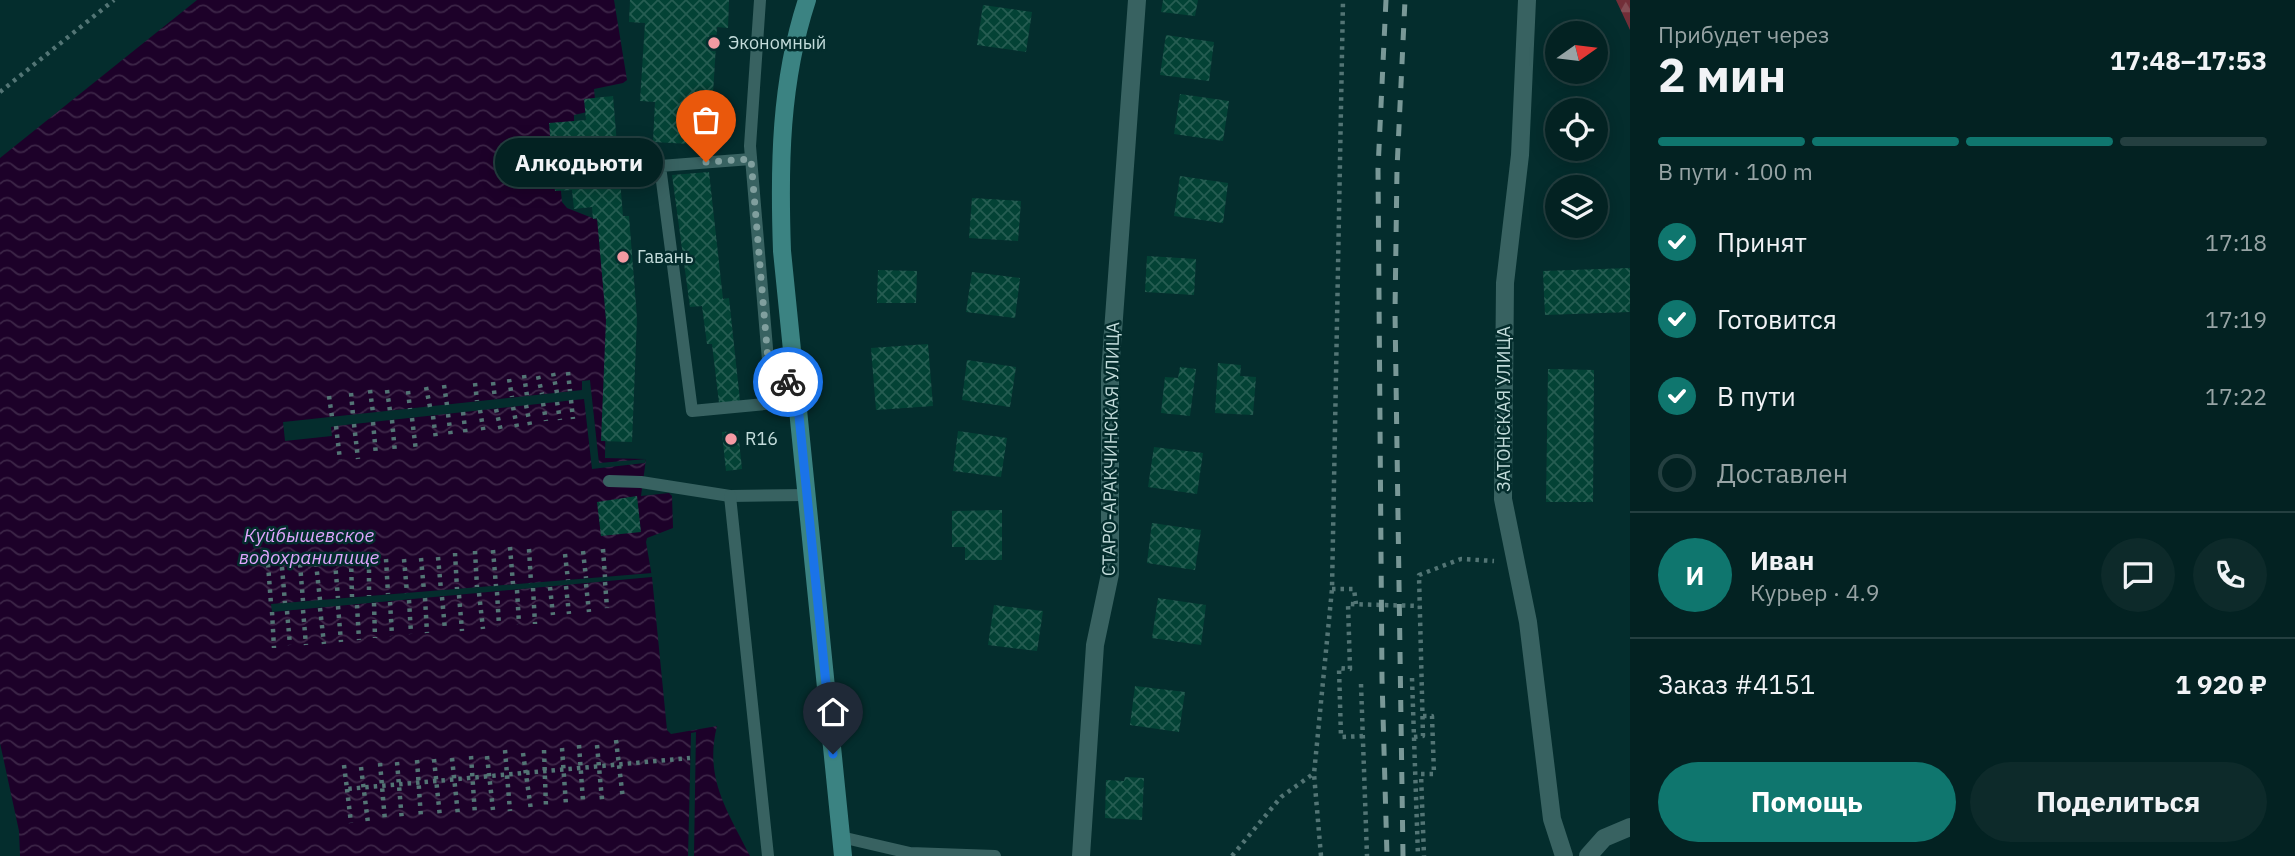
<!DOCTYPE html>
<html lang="ru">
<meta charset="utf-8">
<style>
body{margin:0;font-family:"IBM Plex Sans",sans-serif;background:#0d2a2a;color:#f1f3f6;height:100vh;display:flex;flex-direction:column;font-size:26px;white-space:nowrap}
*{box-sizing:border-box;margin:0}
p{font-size:23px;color:#97a4a5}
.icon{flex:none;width:38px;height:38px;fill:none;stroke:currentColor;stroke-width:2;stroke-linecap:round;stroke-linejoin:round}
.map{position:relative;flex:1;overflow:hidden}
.sheet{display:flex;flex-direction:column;background:#032222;width:665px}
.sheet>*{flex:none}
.needle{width:46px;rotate:76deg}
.buttons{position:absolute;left:1545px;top:21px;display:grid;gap:14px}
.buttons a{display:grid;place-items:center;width:63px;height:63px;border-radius:50%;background:#032222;box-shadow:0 4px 18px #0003,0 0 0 2px #243f40;font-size:35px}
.pin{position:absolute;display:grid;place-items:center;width:60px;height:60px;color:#fff;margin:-72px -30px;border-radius:50% 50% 50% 0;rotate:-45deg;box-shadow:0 0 7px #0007}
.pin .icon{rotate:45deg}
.courier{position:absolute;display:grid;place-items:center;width:70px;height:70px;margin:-35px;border:5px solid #1a73e8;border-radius:50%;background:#fff;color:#222;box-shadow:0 2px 9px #0007}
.bubble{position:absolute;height:49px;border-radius:24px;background:#032222;box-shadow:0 4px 18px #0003,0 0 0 2px #243f40;font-size:23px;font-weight:800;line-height:49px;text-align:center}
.head em{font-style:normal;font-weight:800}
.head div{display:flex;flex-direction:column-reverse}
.head{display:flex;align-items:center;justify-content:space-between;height:119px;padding:0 28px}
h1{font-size:46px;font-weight:800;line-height:52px}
.bar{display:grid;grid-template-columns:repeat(4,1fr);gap:10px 7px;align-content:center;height:84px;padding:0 28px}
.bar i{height:9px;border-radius:5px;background:#243f40}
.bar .active{background:#0f766e}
.bar p{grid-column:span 4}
.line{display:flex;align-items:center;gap:18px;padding:0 28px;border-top:2px solid #243f40}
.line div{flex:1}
.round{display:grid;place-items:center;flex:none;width:74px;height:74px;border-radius:37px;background:#0d2a2a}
ol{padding:0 28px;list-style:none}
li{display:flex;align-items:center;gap:21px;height:77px}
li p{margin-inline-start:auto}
li .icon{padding:7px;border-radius:50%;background:#0f766e;color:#fff;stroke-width:4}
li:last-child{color:#97a4a5}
li i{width:38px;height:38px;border:4px solid #243f40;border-radius:50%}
.primary-button{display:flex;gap:14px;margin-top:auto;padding:14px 28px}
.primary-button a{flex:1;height:80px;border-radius:42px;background:#0f766e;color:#fff;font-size:28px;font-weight:800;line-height:80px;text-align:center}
.primary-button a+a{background:#0d2a2a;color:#f1f3f6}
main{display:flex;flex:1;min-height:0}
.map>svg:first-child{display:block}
.forest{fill:url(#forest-firs)}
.water{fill:url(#water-waves)}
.pier{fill:#042d2d}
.building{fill:url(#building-cross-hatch)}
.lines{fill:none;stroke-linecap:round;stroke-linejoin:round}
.path{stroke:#537575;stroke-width:4.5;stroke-dasharray:3.5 5;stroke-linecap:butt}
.service{stroke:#386261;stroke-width:12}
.minor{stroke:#386261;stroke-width:18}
.tertiary{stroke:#386261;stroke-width:18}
.secondary{stroke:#3b8382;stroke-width:18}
.rail{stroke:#799897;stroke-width:5;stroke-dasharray:12 12;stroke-linecap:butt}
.done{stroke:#809f9e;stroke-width:7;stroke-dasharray:0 12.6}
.route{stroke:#1a73e8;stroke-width:9}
.poi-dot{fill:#f49aa3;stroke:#042d2d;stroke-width:2.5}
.labels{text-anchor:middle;stroke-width:5;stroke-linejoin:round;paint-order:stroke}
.poi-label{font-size:18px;fill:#c3dcdb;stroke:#042d2d;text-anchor:start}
.street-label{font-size:18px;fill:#c3dcdb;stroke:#042d2d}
.water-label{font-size:19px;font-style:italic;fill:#dfa5fd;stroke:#042d2d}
</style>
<main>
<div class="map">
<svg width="1630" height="856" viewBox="0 0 1630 856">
<defs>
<pattern id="forest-firs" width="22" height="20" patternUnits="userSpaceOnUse" patternTransform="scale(1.75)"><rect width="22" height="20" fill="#722e38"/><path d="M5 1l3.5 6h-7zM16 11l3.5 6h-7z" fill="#844c54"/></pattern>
<pattern id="water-waves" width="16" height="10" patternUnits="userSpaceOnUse" patternTransform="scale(1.75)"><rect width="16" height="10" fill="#1d0129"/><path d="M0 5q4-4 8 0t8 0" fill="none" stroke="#3c2547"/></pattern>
<pattern id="building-cross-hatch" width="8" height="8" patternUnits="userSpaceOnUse" patternTransform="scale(1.75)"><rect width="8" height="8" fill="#034235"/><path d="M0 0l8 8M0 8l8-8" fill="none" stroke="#265d52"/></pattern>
</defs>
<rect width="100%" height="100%" fill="#042d2d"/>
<polygon class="forest" points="1616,0 1630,0 1630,30"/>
<path class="water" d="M197,0h417l13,80 -4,3 -29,6 2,21 -22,5v7l-16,39 4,41 5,6 33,13 7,114 -2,123 41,1 -5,37 28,-3 3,3 1,32 -26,10 -1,4 6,35 15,153 4,4 46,-8c-13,52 10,84 33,130h-730l-1,-25 -19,-88v-585z"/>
<g class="pier">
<polygon points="590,380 599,463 646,459 645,463 592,469 584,399 336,426 331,427 332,436 285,441 283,422 582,390 582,381"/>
<polygon points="652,573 652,577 272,612 271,604"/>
<polygon points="696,732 694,856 688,856 691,733"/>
</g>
<g class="building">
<polygon points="630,0 729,0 728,28 717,27 710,145 653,142 655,102 640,101 645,23 629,22"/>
<polygon points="1163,0 1198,0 1195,16 1161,12"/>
<polygon points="983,5 1032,12 1026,52 977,45"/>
<polygon points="1166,35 1214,42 1209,81 1160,75"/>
<polygon points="1180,94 1229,101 1223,141 1174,134"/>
<polygon points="613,96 623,216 629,216 637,318 632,442 601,441 606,320 597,218 593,219 592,207 574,209 572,190 555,191 549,123 586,120 584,99"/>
<polygon points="709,172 723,299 729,298 740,401 719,403 712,344 707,344 702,306 690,307 672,175"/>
<polygon points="1180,176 1228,183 1223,223 1174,216"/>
<polygon points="972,198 1021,201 1018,241 969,238"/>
<polygon points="1147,256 1196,259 1194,295 1145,292"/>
<polygon points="1630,268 1630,312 1545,315 1543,271"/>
<polygon points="878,270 917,271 916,303 877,303"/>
<polygon points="972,272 1020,278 1015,318 966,312"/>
<polygon points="928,344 933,406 876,410 871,348"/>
<polygon points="967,360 1016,367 1010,407 962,400"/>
<polygon points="1218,363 1241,365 1240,376 1256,377 1253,415 1215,413"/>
<polygon points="1180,367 1196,369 1190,416 1161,413 1165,377 1178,378"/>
<polygon points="1548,369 1594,370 1593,502 1546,502"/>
<polygon points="738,431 742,469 726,471 722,432"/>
<polygon points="958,431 1007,438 1001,477 953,471"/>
<polygon points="1154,447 1203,453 1197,494 1148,487"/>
<polygon points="637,496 641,532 601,536 597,502"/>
<polygon points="1002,510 1002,560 965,560 965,547 952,547 952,511"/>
<polygon points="1152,523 1201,530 1195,570 1147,563"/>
<polygon points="1158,598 1206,605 1201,645 1152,638"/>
<polygon points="994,605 1043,611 1037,651 988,645"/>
<polygon points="1135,686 1185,692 1179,732 1130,725"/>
<polygon points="1125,777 1144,778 1142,820 1105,818 1106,780 1124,781"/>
</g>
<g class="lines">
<g class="path">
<polyline points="0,92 114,0"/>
<polyline points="568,372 570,391"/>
<polyline points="553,373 557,393"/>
<polyline points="524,375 527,396"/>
<polyline points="538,376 542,394"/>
<polyline points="509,379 512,397"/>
<polyline points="493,382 495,399"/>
<polyline points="475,383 477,401"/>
<polyline points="444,385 447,405"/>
<polyline points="426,387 430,407"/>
<polyline points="370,390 373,413"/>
<polyline points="387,390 390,411"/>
<polyline points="408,391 410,409"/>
<polyline points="351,393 353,415"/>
<polyline points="329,396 332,417"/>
<polyline points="571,400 573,419"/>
<polyline points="557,402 560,420"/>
<polyline points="543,403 546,421"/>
<polyline points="526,405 530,425"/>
<polyline points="513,407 517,427"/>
<polyline points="496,409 501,431"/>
<polyline points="480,410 484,434"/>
<polyline points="463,412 466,437"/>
<polyline points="448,414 451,437"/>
<polyline points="433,416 436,439"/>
<polyline points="412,418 416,451"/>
<polyline points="392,420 395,453"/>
<polyline points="373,422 376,455"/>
<polyline points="354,424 358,459"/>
<polyline points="336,426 340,460"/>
<polyline points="510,547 513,584"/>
<polyline points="529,549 531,583"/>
<polyline points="603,549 605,577"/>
<polyline points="493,550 496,586"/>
<polyline points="475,551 477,587"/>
<polyline points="583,551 586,578"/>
<polyline points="455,553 457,589"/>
<polyline points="565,554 568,580"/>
<polyline points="438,557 441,590"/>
<polyline points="421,558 424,591"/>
<polyline points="386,559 388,594"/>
<polyline points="404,559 407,593"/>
<polyline points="351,560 352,597"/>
<polyline points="369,561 369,596"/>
<polyline points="335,562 338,598"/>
<polyline points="316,563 320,600"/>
<polyline points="268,564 271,604"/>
<polyline points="300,564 303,601"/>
<polyline points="282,567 285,603"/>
<polyline points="605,582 607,608"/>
<polyline points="586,584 589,612"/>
<polyline points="566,586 569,614"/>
<polyline points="550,587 553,615"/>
<polyline points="533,588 535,624"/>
<polyline points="1332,589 1354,589 1356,604"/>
<polyline points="517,590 519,624"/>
<polyline points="497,592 499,626"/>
<polyline points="479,593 483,629"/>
<polyline points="459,595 462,631"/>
<polyline points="442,597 445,630"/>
<polyline points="425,598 427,633"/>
<polyline points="409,600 411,634"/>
<polyline points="390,602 392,636"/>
<polyline points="374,603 375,638"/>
<polyline points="357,605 359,640"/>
<polyline points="338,606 341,642"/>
<polyline points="320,608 324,644"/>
<polyline points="303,610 306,645"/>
<polyline points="287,611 290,645"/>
<polyline points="272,612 274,648"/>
<polyline points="1412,678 1418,856"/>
<polyline points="1361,684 1367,856"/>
<polyline points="1423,716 1432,716 1434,774 1421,774 1424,856"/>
<polyline points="1363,736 1341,737 1339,668 1350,669 1348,604 1419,606"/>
<polyline points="1414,737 1423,736 1419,575 1461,559 1494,561"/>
<polyline points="616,740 623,799"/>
<polyline points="579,745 583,801"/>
<polyline points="597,745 602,800"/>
<polyline points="562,748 566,805"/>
<polyline points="505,750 510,811"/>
<polyline points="544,750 546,807"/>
<polyline points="523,753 531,810"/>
<polyline points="471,756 475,815"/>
<polyline points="487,756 493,810"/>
<polyline points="452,758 458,815"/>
<polyline points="434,759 440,817"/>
<polyline points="417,760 421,818"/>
<polyline points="397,762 402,821"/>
<polyline points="380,763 385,821"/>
<polyline points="344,765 347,789 690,758"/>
<polyline points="361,767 368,823"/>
<polyline points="347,789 351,823"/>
<polyline points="1232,856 1281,797 1313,774"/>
<polyline points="1321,856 1314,774 1332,589 1343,0"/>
</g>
<g class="service">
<polyline points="760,0 750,146 769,372 796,386"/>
<polyline points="751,159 660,166 692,411 797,401"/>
<polyline points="609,481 641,482 730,496 806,495"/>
<polyline points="730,496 768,856"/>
<polyline points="841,837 910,853 995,856"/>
</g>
<g class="minor">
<polyline points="1527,0 1520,155 1505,283 1503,499 1528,622 1552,819 1564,856"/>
<polyline points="1081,856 1095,645 1110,574 1110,373 1137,0"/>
</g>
<polyline class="tertiary" points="1588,856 1604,838 1630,827"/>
<path class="secondary" d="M807,0c-27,82 -28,166 -25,251l61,605"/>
<g class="rail">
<polyline points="1386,0 1378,169 1382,679 1387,856"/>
<polyline points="1403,856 1395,312 1397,169 1405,0"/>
</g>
</g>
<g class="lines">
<polyline class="done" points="706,162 751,159 769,372 788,382"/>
<polyline class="route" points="788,382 796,386 833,754"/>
</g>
<g class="poi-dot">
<circle cx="714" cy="43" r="7"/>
<circle cx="623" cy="257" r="7"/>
<circle cx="731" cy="439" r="7"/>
</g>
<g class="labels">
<g class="poi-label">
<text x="728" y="49">Экономный</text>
<text x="637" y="263">Гавань</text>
<text x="745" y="445">R16</text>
</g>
<g class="street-label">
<text transform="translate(1504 409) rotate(-90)" y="6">ЗАТОНСКАЯ УЛИЦА</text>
<text transform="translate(1111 449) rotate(-89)" y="6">СТАРО-АРАКЧИНСКАЯ УЛИЦА</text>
</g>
<g class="water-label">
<text x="309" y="542">Куйбышевское<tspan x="309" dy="22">водохранилище</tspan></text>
</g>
</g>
</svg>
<div class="buttons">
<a><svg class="needle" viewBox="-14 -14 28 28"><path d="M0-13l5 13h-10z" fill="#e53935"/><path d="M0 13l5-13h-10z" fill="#97a4a5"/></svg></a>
<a><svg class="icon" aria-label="locate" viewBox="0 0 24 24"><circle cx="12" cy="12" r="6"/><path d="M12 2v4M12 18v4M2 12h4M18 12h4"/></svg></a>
<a><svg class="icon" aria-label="layers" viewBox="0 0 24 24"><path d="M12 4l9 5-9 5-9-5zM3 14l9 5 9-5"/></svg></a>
</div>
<div class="pin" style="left:706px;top:162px;background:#ea580c"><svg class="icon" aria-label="bag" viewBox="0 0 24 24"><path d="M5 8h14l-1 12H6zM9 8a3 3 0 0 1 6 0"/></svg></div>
<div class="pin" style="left:833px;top:754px;background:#1f2937"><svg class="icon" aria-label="home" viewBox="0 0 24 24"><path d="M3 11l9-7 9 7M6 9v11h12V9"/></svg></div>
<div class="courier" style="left:788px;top:382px"><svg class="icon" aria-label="bike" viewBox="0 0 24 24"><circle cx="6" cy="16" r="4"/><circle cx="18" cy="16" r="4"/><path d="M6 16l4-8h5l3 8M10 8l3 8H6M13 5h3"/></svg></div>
<div class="bubble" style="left:495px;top:138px;width:168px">Алкодьюти</div>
</div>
<section class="sheet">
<div class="head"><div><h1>2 мин</h1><p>Прибудет через</p></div><em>17:48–17:53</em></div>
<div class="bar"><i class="active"></i><i class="active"></i><i class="active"></i><i></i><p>В пути · 100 m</p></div>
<ol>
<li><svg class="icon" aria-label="check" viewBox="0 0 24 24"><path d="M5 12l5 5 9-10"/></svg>Принят<p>17:18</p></li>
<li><svg class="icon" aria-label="check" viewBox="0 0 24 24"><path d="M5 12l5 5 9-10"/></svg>Готовится<p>17:19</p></li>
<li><svg class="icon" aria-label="check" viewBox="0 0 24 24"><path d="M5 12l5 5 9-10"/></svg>В пути<p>17:22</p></li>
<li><i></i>Доставлен</li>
</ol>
<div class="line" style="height:126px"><b class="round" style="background:#0f766e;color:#fff">И</b><div><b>Иван</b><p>Курьер · 4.9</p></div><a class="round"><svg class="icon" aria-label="chat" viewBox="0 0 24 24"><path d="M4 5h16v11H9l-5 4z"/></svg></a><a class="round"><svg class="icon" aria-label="phone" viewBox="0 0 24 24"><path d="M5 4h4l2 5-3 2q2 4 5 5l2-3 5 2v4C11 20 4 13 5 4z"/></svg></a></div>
<div class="line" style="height:91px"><div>Заказ #4151</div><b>1 920 ₽</b></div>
<div class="primary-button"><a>Помощь</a><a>Поделиться</a></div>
</section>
</main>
